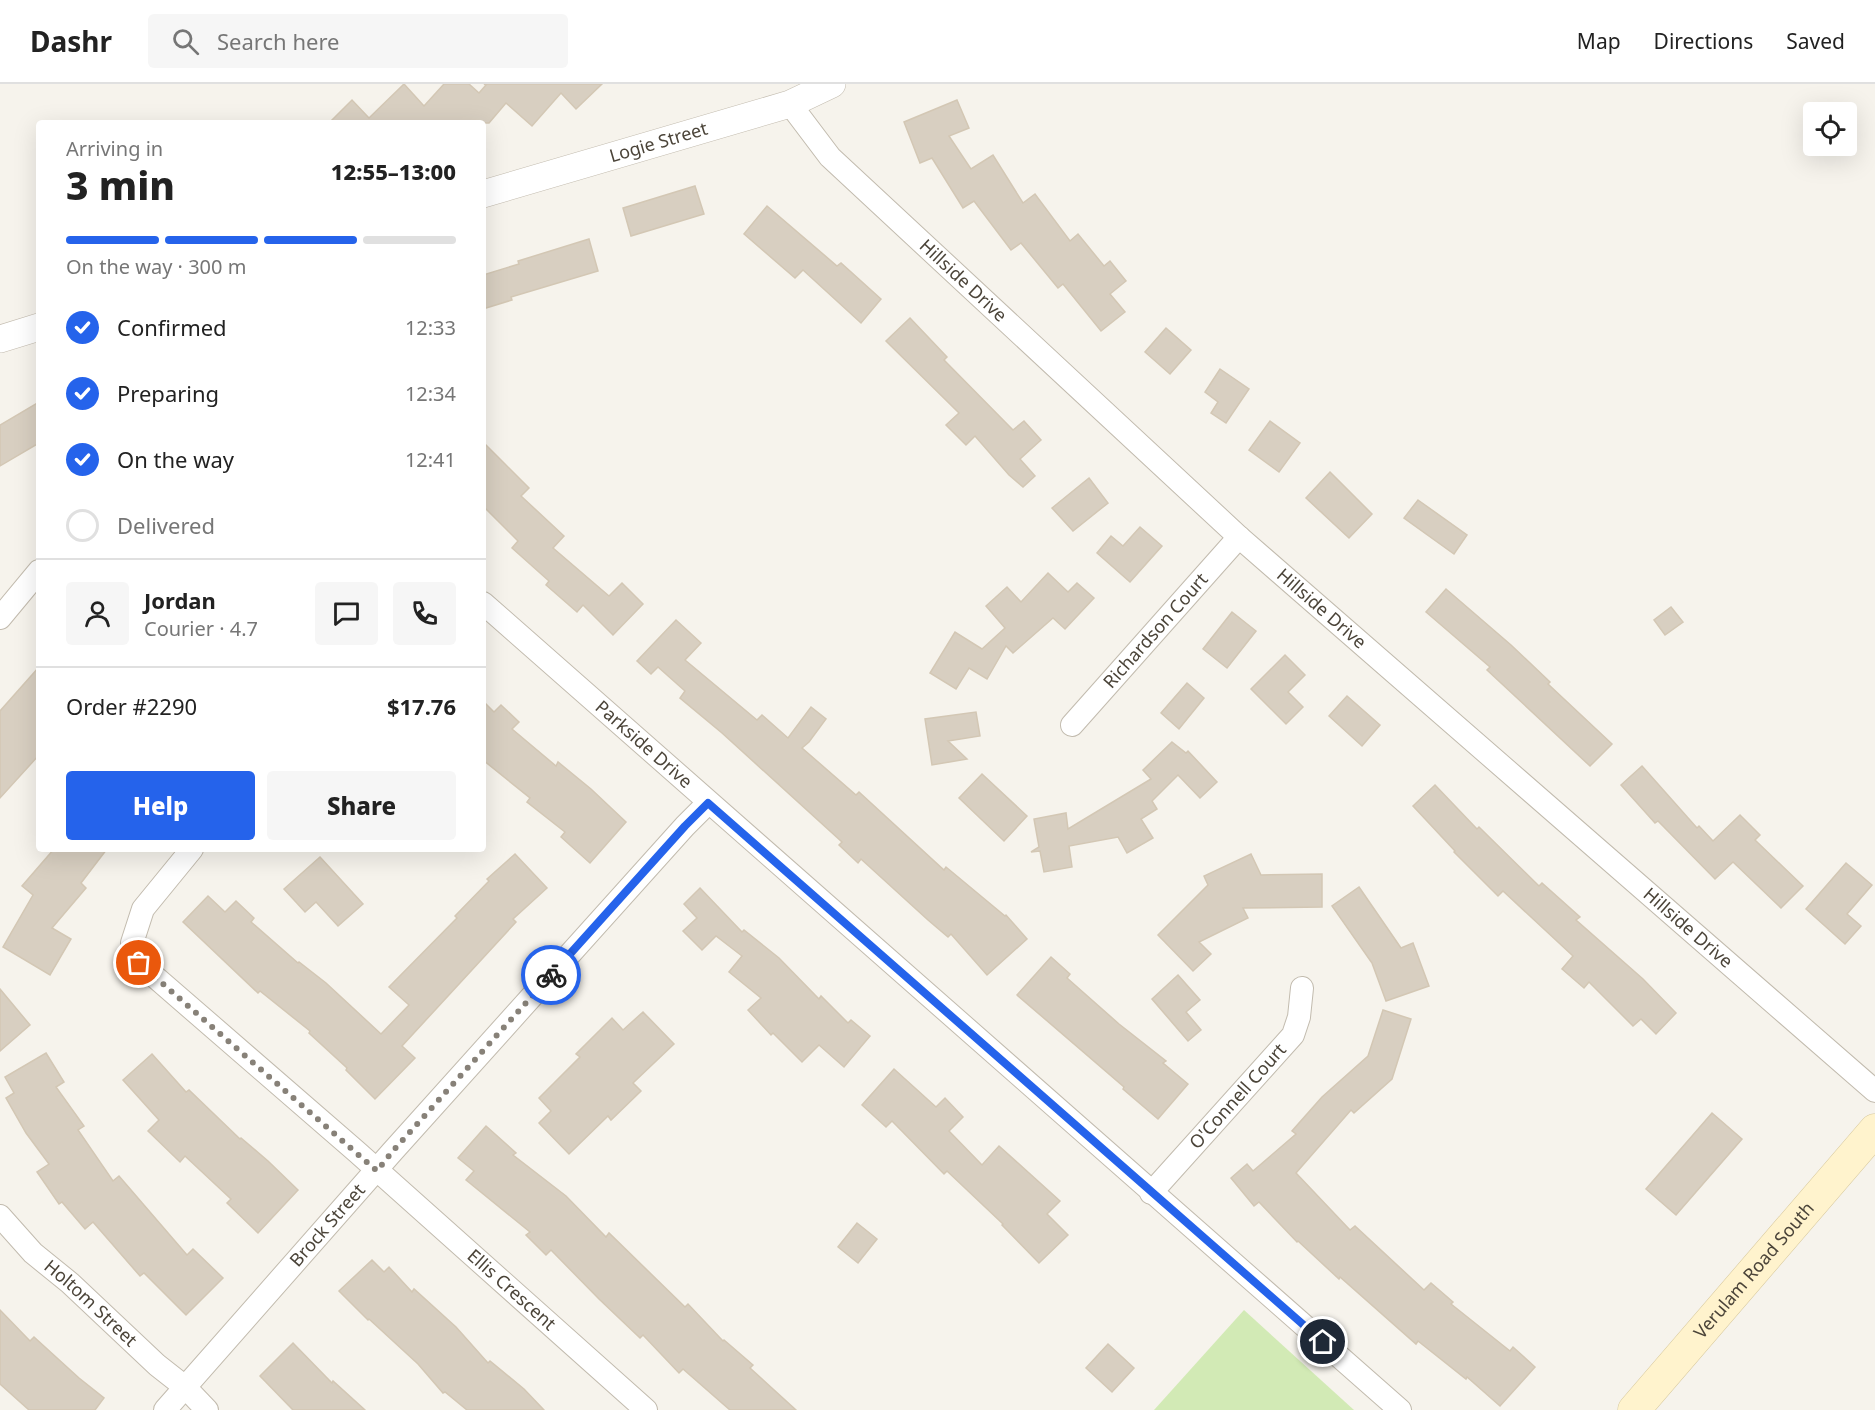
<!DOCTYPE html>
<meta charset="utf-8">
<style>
body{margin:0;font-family:"Noto Sans",sans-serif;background:#f6f6f6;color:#222;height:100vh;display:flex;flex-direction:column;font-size:22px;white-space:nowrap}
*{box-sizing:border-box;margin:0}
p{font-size:20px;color:#767676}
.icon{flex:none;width:33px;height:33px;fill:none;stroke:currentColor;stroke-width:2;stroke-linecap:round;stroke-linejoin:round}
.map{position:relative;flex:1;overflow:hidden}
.panel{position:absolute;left:36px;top:36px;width:450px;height:732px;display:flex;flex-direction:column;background:#fff;border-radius:6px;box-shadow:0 6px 24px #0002}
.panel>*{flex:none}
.controls{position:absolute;left:1803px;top:18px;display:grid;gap:12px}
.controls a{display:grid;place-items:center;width:54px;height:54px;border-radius:6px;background:#fff;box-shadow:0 6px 24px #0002;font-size:30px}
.pin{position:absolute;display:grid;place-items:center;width:51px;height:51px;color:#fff;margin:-26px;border:3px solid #fff;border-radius:50%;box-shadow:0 2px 6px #0007}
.courier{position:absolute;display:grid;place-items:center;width:60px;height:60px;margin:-30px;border:4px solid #2563eb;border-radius:50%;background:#fff;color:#222;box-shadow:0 2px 8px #0007}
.head em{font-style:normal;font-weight:800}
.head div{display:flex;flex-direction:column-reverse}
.head{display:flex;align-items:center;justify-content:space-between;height:102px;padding:0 30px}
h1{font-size:39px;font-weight:800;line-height:45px}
.bar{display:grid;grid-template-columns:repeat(4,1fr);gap:9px 6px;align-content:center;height:72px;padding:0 30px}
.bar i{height:8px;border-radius:4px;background:#e0e0e0}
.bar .selected{background:#2563eb}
.bar p{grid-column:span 4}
.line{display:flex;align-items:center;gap:15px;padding:0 30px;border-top:2px solid #e0e0e0}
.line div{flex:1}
.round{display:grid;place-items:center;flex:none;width:63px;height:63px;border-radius:6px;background:#f6f6f6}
ol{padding:0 30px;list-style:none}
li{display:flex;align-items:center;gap:18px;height:66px}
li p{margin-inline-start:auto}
li .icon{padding:6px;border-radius:50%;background:#2563eb;color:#fff;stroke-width:4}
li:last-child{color:#767676}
li i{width:33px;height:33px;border:3px solid #e0e0e0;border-radius:50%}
.primary-button{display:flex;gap:12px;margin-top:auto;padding:12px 30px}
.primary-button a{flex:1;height:69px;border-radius:6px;background:#2563eb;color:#fff;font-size:24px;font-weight:800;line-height:69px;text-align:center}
.primary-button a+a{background:#f6f6f6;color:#222}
header{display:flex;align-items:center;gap:36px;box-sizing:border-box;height:84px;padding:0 30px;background:#fff;border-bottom:2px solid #e0e0e0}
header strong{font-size:28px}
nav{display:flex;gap:33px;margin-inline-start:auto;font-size:21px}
.search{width:420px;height:54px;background:#f6f6f6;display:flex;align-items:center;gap:15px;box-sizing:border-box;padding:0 21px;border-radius:6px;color:#767676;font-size:22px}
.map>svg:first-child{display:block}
.green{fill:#d2eab5}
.building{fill:#d8cfc1;stroke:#d3c7b4;stroke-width:1.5}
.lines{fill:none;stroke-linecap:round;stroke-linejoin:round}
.minor-casing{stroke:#c2bbae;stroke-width:24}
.tertiary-casing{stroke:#c2bbae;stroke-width:28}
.secondary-casing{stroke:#d6c79b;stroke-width:33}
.minor{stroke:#fff;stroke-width:22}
.tertiary{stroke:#fff;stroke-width:27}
.secondary{stroke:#fff3cd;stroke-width:32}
.done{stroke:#878178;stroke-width:6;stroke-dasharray:0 10.8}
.route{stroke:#2563eb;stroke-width:8}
.labels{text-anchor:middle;stroke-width:5;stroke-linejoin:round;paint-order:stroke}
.street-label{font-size:18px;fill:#4b4439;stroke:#fff}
</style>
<header>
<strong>Dashr</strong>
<div class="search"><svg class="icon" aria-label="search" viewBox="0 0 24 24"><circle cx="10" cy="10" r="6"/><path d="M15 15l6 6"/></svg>Search here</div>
<nav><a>Map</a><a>Directions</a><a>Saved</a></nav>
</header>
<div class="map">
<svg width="1875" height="1326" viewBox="0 0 1875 1326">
<rect width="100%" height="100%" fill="#f6f3ec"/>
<polygon class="green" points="1244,1226 1354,1326 1154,1326"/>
<g class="building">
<polygon points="404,0 424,22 444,0 469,0 479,9 486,1 484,0 602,0 576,25 561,9 532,42 506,19 489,39 329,39 352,16 369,34"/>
<polygon points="957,16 969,44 949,52 971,85 993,71 1023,119 1035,110 1070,157 1078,150 1104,182 1110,177 1126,197 1110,210 1125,228 1101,247 1063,200 1058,204 1021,159 1011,166 974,117 963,124 932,74 920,79 904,38"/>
<polygon points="695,102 704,130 631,152 623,124"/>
<polygon points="767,122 837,182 841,179 881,215 861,239 803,186 795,194 744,150"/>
<polygon points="589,155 598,187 511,213 512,216 483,225 483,191 519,180 518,177"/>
<polygon points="910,234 947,273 944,276 1013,346 1024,337 1041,356 1020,375 1035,392 1023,403 1009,391 975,352 966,361 946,341 959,329 886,257"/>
<polygon points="1166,244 1191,266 1170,290 1145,268"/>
<polygon points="1220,285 1249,305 1226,339 1211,329 1218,318 1205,308"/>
<polygon points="39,318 39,359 0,382 0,341"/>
<polygon points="1270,337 1300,359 1279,388 1249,366"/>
<polygon points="483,358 529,404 521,412 564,452 553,464 609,512 622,499 643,520 613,551 583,521 577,528 546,501 549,497 512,464 518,457 483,422"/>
<polygon points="1330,388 1372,430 1349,454 1306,414"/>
<polygon points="1089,394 1108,419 1073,447 1052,424"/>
<polygon points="1418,416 1467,451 1454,470 1404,434"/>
<polygon points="1140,443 1162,462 1130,498 1097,469 1111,452 1123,462"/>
<polygon points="1048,489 1068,508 1077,499 1094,514 1065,545 1053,534 1013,569 1006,562 987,595 969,584 956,605 930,589 955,548 982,565 1005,544 986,522 1007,503 1021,518"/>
<polygon points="1446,505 1511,561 1550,598 1548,600 1612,660 1590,682 1487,586 1490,583 1426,528"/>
<polygon points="1671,523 1683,538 1665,551 1654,536"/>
<polygon points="1232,528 1256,547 1227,584 1203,565"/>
<polygon points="676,536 701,559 685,576 757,636 762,631 788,654 811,623 826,635 809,658 802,664 856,711 859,708 944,786 946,783 1005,832 1006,831 1027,855 987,891 951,850 948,853 928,836 861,775 858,779 839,761 842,758 722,649 680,614 685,607 658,583 651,590 637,577"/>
<polygon points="1285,571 1305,591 1288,608 1303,623 1286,640 1251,605"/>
<polygon points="39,583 39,671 0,714 0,627"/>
<polygon points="1187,599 1204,614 1179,645 1161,629"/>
<polygon points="1347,612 1380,641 1362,662 1329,632"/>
<polygon points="483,617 494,628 501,621 519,638 512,645 556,682 558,678 591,705 626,738 590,779 561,753 565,748 527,718 530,714 483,676"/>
<polygon points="976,628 980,652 948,657 967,675 932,681 925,635"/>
<polygon points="1172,658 1186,669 1188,667 1217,698 1200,714 1178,691 1152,717 1157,725 1141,735 1153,754 1127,769 1118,753 1069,762 1072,783 1044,788 1040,767 1031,768 1039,763 1034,735 1066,729 1068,745 1151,695 1143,686"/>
<polygon points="1642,682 1697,744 1699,742 1713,757 1740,731 1760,751 1755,756 1803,802 1781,824 1733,778 1715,795 1658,737 1655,739 1621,701"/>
<polygon points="982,690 1027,732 1004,757 959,714"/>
<polygon points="1435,701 1477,745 1479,743 1539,802 1542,799 1580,833 1576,836 1643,895 1676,929 1656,950 1641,935 1633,942 1589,898 1584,904 1562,885 1573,872 1503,807 1498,812 1454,768 1455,767 1413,722"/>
<polygon points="54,765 107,765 81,799 86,804 52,844 71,855 50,891 3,863 33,811 22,802"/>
<polygon points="515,770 547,804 513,835 516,838 402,962 415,974 375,1015 346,986 347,984 309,949 310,947 260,907 258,909 183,838 208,812 225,828 236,817 254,834 251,838 298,879 299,878 326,899 381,950 409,921 389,903 457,834 455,832 489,797 487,795"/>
<polygon points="1251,770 1261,791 1322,790 1322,823 1243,824 1248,834 1199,858 1211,870 1193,887 1158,851 1208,801 1204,792"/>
<polygon points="320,773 363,820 338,842 316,818 305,828 284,805"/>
<polygon points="1846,779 1872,801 1847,830 1861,842 1845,860 1806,825"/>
<polygon points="1359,803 1401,864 1413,859 1429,902 1386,917 1372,879 1332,822"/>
<polygon points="700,804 742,848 744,846 779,874 819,915 821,912 848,939 851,936 870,952 844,983 819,961 802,978 773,949 771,951 748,926 761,914 729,888 742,872 716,852 702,866 683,847 697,834 684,820"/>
<polygon points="1051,873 1070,890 1067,894 1119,940 1166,977 1163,979 1188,1000 1158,1035 1123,1005 1124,1003 1017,911"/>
<polygon points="1178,891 1200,916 1186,928 1201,946 1188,957 1152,915"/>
<polygon points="0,905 30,941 0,967"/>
<polygon points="1383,926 1411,935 1392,995 1354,1029 1351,1026 1296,1089 1350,1146 1355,1142 1424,1206 1431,1199 1453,1218 1451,1220 1510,1267 1513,1263 1535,1283 1500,1322 1467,1293 1466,1295 1418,1257 1416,1260 1340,1193 1339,1195 1298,1157 1297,1158 1259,1118 1254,1122 1231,1094 1247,1080 1253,1087 1296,1050 1292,1047 1322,1013 1368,972"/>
<polygon points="643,928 674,960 633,999 641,1007 611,1036 608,1032 569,1070 539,1039 551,1027 539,1014 580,973 576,970 612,934 623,946"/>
<polygon points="46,969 64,998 56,1003 84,1042 78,1046 113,1097 119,1092 187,1171 193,1165 223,1194 186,1231 144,1189 140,1192 93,1138 85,1145 62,1118 59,1120 37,1088 49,1080 26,1049 6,1014 14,1009 5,993"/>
<polygon points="152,970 186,1008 189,1006 240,1055 241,1054 268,1077 298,1106 258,1149 227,1119 231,1115 185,1072 180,1078 148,1047 159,1036 123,996"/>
<polygon points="894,985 936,1023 945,1014 963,1033 949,1047 982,1081 999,1062 1060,1117 1047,1130 1068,1151 1039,1179 1002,1141 1003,1140 947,1087 944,1090 892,1037 886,1043 862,1021"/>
<polygon points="1712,1029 1742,1055 1676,1131 1646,1105"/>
<polygon points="486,1042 516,1069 513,1071 566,1112 606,1153 609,1149 685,1223 688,1220 723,1257 724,1256 753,1281 750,1284 796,1326 730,1326 683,1285 679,1289 643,1251 640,1254 599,1215 551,1166 546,1171 526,1151 530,1148 466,1096 474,1087 458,1074"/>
<polygon points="857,1139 877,1155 858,1179 838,1163"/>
<polygon points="372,1176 384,1188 389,1183 412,1208 414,1205 456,1243 488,1279 490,1277 524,1305 544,1326 467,1326 445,1308 443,1309 418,1280 369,1235 368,1236 339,1207"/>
<polygon points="0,1226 30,1257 34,1253 79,1294 104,1314 95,1326 29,1326 0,1300"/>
<polygon points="293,1259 332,1299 333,1297 365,1326 293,1326 260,1292"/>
<polygon points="1108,1260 1134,1284 1112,1308 1086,1284"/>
</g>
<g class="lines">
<g class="minor-casing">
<g id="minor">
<path id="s1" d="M790,20l40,53 409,380 636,554"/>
<path id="s2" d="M483,519l917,807"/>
<polyline points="0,534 39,487"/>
<path id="s3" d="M1072,641l167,-188"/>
<path id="s4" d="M192,765l-49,60 -11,34 7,20 218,189 289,258"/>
<path id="s5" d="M1151,1109l142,-158 6,-18 3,-29"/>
<path id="s6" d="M0,1132l33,37 37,30 87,82 28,22 22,23"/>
<path id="s7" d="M165,1326l227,-258 293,-326 23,-23"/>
</g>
</g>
<g class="tertiary-casing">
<g id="tertiary">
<path id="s8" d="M483,110l307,-90 42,-20"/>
<polyline points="0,255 39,243"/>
</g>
</g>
<g class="secondary-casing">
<g id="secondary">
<path id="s9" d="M1634,1326l241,-280"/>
</g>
</g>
<use href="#minor" class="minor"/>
<use href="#tertiary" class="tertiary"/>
<use href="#secondary" class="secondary"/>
</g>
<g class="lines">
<polyline class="done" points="139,879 377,1087 392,1068 551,891"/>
<polyline class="route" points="551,891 685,742 708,719 1323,1258"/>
</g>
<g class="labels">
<g class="street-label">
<text dy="6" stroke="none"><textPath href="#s8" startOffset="183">Logie Street</textPath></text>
<text dy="6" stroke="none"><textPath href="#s1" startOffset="248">Hillside Drive</textPath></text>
<text dy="6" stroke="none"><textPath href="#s1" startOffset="734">Hillside Drive</textPath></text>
<text dy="6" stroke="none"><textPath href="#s3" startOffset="126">Richardson Court</textPath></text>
<text dy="6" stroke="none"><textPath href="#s2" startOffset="214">Parkside Drive</textPath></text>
<text dy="6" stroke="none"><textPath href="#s1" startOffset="1220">Hillside Drive</textPath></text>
<text dy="6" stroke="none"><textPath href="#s5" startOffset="130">O'Connell Court</textPath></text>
<text dy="6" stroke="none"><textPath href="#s7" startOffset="246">Brock Street</textPath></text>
<text dy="6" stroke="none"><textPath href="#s9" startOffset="184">Verulam Road South</textPath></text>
<text dy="6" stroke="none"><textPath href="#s4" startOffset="630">Ellis Crescent</textPath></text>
<text dy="6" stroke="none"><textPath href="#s6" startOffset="126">Holtom Street</textPath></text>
</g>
</g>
</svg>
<div class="controls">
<a><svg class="icon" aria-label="locate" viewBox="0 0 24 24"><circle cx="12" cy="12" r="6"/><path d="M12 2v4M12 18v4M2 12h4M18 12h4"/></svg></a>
</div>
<div class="pin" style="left:139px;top:879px;background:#ea580c"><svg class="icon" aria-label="bag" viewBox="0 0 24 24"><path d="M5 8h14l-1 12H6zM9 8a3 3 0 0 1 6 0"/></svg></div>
<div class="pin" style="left:1323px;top:1258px;background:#1f2937"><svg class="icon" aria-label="home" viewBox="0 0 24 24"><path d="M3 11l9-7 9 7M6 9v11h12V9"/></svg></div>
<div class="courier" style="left:551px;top:891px"><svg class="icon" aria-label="bike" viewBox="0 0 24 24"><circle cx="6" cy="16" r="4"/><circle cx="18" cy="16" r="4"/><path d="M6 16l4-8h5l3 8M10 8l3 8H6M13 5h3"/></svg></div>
<section class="panel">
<div class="head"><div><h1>3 min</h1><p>Arriving in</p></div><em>12:55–13:00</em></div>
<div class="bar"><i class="selected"></i><i class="selected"></i><i class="selected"></i><i></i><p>On the way · 300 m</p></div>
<ol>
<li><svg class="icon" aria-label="check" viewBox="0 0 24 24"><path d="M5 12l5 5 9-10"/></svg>Confirmed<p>12:33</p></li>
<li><svg class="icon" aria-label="check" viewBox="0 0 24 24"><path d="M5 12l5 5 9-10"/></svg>Preparing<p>12:34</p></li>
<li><svg class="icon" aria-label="check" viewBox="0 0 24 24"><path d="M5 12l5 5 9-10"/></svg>On the way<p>12:41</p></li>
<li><i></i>Delivered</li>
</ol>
<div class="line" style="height:108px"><a class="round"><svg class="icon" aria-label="person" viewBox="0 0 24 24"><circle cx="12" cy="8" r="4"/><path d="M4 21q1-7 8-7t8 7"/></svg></a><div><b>Jordan</b><p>Courier · 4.7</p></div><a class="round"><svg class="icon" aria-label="chat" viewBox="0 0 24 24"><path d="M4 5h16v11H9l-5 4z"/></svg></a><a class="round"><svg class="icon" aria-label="phone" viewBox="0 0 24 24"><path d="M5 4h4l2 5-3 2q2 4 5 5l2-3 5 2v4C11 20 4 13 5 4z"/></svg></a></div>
<div class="line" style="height:78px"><div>Order #2290</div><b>$17.76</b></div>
<div class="primary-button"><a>Help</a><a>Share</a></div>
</section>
</div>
